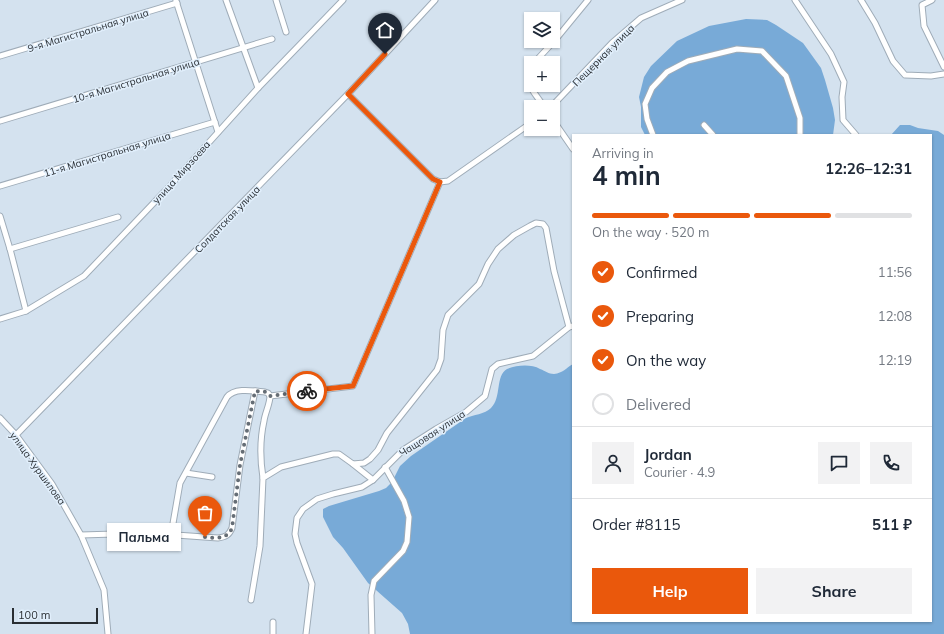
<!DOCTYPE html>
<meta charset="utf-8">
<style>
body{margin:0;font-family:Mulish,sans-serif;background:#f2f2f3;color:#1f2937;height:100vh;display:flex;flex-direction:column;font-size:15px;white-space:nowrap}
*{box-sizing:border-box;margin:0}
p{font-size:13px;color:#747a83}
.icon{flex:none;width:22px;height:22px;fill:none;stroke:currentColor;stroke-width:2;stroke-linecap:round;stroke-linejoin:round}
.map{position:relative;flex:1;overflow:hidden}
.drawer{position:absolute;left:572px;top:134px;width:360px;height:488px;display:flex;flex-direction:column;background:#fff;border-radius:0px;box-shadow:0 1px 3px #0004}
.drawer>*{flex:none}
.controls{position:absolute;left:524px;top:12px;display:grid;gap:8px}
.controls a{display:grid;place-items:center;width:36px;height:36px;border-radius:0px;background:#fff;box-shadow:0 1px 3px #0004;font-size:20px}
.scale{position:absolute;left:12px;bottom:10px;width:86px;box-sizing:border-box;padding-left:4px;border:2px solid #292e33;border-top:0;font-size:11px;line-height:14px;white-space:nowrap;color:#292e33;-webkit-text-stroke:3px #e1effc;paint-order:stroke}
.pin{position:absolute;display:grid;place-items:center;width:34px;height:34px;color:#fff;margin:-41px -17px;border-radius:50% 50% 50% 0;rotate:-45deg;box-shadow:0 0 4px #0007}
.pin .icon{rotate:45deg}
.courier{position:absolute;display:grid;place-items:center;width:40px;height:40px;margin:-20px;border:3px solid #ea580c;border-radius:50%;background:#fff;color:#222;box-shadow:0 1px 5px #0007}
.bubble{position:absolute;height:28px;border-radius:0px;background:#fff;box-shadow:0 1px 3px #0004;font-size:13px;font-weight:700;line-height:28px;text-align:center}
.head em{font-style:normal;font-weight:700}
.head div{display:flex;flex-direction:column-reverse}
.head{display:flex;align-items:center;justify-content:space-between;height:68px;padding:0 20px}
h1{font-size:26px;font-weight:700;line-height:30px}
.bar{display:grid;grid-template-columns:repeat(4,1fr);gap:6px 4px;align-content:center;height:48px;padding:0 20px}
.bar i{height:5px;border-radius:3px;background:#e0e1e3}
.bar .current{background:#ea580c}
.bar p{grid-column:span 4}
.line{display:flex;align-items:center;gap:10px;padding:0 20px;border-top:1px solid #e0e1e3}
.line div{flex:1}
.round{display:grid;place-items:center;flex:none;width:42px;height:42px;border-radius:0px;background:#f2f2f3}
ol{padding:0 20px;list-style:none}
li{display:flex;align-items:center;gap:12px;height:44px}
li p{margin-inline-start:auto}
li .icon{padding:4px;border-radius:50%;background:#ea580c;color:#fff;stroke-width:4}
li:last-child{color:#747a83}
li i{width:22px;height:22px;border:2px solid #e0e1e3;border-radius:50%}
.button{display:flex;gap:8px;margin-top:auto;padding:8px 20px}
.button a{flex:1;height:46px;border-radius:0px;background:#ea580c;color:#fff;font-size:16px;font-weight:700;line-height:46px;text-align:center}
.button a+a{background:#f2f2f3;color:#1f2937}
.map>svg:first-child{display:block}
.forest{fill:#78aad7}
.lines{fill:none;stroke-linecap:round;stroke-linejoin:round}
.minor-casing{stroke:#9facb8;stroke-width:7}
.minor{stroke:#fff;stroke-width:5}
.done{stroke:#656d75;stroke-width:4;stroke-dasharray:0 7.2}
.route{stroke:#ea580c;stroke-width:5}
.labels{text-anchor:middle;stroke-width:3;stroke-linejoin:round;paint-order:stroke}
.street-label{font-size:10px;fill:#292e33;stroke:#e1effc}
</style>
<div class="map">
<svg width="944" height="634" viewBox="0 0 944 634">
<rect width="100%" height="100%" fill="#d4e2ef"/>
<g class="forest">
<polygon points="746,19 767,20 776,25 803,43 821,68 825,80 833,108 835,120 833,135 645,135 641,127 641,107 639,97 644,77 651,66 677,41 709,26"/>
<path d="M900,125h10l8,3 20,3 6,4v499h-534l-2,-10 -6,-11 -34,-30 -25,-35 -10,-11 -10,-20v-8l6,-3 50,-15 7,-3 6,-6 8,-16 11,-10 55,-38c7,-3 19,-4 25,-10 11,-11 4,-32 16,-39 10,-4 24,-5 33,0 6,2 8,5 14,5 9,-1 12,-6 19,-10v257h358v-486h-40z"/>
</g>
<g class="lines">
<g class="minor-casing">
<g id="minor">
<polyline points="226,0 258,88"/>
<polyline points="276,0 286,32"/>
<polyline points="795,0 831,54 844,82 842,97 843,120 856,135"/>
<polyline points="861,0 875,23 893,61 905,75 931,76 944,74"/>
<polyline points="932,0 922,5 924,26 944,67"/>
<polyline points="176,1 218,132"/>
<polyline points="0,56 177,3"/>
<polyline points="534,63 556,39 588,0"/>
<path d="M531,66c-11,14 6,29 13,41"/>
<polyline points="348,94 433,179 440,182 448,181 531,123"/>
<polyline points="551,107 612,43 641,18 682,0"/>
<polyline points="553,120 573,149"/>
<polyline points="0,121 272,39"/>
<polyline points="704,125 713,135"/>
<polyline points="653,135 647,119 645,104 652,88 667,72 688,61 737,49 762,51 786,76 800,118 800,134"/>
<polyline points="0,186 215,122"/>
<polyline points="0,216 10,249 26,311"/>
<polyline points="10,249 118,217"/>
<polyline points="0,319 26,311 84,276 166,190 258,88 343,0"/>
<polyline points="270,396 353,386 440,182"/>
<polyline points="0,418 16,435 52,484 81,535 104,590 108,634"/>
<polyline points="16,435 348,94 435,0"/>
<polyline points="353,464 373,480"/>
<polyline points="186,473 212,477"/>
<path d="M81,535l67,-2 70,5c8,-1 11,-3 14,-10l8,-63 15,-74"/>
<path d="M171,535l9,-52 47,-86c8,-10 27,-6 38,-5l3,1 2,3c0,8 -5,17 -6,25 -4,18 -4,38 -1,57"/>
<polyline points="251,600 260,546 263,478 281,467 333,454 339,454 353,464 364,463 370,459 378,450 387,433 437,370 441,359 443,330 448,315 479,284 488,264 498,249 514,235 530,226 536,223 543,224 546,228 554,271 569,327"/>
<polyline points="273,634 273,622"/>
<polyline points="306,634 312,584 297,543 295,534 297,518 303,509 317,499 333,494 362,487 373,480 403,450 436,429 466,412 485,396 492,369 498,364 533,356 569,327 573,326"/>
<polyline points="372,634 371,595 374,581 403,551 407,542 409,517 404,501 385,467"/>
</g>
</g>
<use href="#minor" class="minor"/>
</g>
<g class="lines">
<path class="done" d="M205,537c11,1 22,3 27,-9l8,-63 15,-74c6,1 12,-1 15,5l37,-5"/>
<polyline class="route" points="307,391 353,386 440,182 433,179 348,94 385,54"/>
</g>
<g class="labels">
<g class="street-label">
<text transform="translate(88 30) rotate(-17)" y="4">9-я Магистральная улица</text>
<text transform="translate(603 55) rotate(-45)" y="4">Пещерная улица</text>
<text transform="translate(136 80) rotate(-17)" y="4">10-я Магистральная улица</text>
<text transform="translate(107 154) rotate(-17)" y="4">11-я Магистральная улица</text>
<text transform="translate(181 172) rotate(-48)" y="4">улица Мирзоева</text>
<text transform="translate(227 219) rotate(-46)" y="4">Солдатская улица</text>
<text transform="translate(432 433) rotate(-33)" y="4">Чащовая улица</text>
<text transform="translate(38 468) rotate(54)" y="4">улица Хуршилова</text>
</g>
</g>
</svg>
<div class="controls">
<a><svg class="icon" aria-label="layers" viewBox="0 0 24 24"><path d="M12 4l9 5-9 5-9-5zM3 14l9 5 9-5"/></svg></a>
<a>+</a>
<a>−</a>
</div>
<div class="scale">100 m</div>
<div class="pin" style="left:205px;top:537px;background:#ea580c"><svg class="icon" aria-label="bag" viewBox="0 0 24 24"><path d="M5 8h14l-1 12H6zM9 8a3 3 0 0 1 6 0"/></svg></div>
<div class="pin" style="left:385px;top:54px;background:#1f2937"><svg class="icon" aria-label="home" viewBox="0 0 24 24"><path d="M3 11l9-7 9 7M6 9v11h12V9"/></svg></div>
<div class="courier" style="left:307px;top:391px"><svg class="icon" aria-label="bike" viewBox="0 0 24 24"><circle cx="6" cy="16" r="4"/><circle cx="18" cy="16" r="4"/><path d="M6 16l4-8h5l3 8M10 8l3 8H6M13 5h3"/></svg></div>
<div class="bubble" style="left:107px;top:523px;width:74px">Пальма</div>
<section class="drawer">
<div class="head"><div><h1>4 min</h1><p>Arriving in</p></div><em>12:26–12:31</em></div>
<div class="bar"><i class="current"></i><i class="current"></i><i class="current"></i><i></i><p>On the way · 520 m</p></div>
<ol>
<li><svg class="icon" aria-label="check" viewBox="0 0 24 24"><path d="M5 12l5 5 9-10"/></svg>Confirmed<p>11:56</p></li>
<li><svg class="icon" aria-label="check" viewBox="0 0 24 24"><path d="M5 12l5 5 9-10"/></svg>Preparing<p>12:08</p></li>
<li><svg class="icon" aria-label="check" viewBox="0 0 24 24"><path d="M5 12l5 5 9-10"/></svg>On the way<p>12:19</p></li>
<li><i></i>Delivered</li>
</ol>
<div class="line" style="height:72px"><a class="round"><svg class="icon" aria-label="person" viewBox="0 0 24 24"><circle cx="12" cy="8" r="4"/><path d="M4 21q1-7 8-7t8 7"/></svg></a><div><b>Jordan</b><p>Courier · 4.9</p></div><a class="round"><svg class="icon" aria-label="chat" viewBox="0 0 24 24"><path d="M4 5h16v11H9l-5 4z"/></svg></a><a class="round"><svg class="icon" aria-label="phone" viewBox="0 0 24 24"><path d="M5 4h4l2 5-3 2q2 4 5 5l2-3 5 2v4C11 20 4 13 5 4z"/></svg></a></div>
<div class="line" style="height:52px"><div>Order #8115</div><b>511 ₽</b></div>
<div class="button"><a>Help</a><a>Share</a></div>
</section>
</div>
